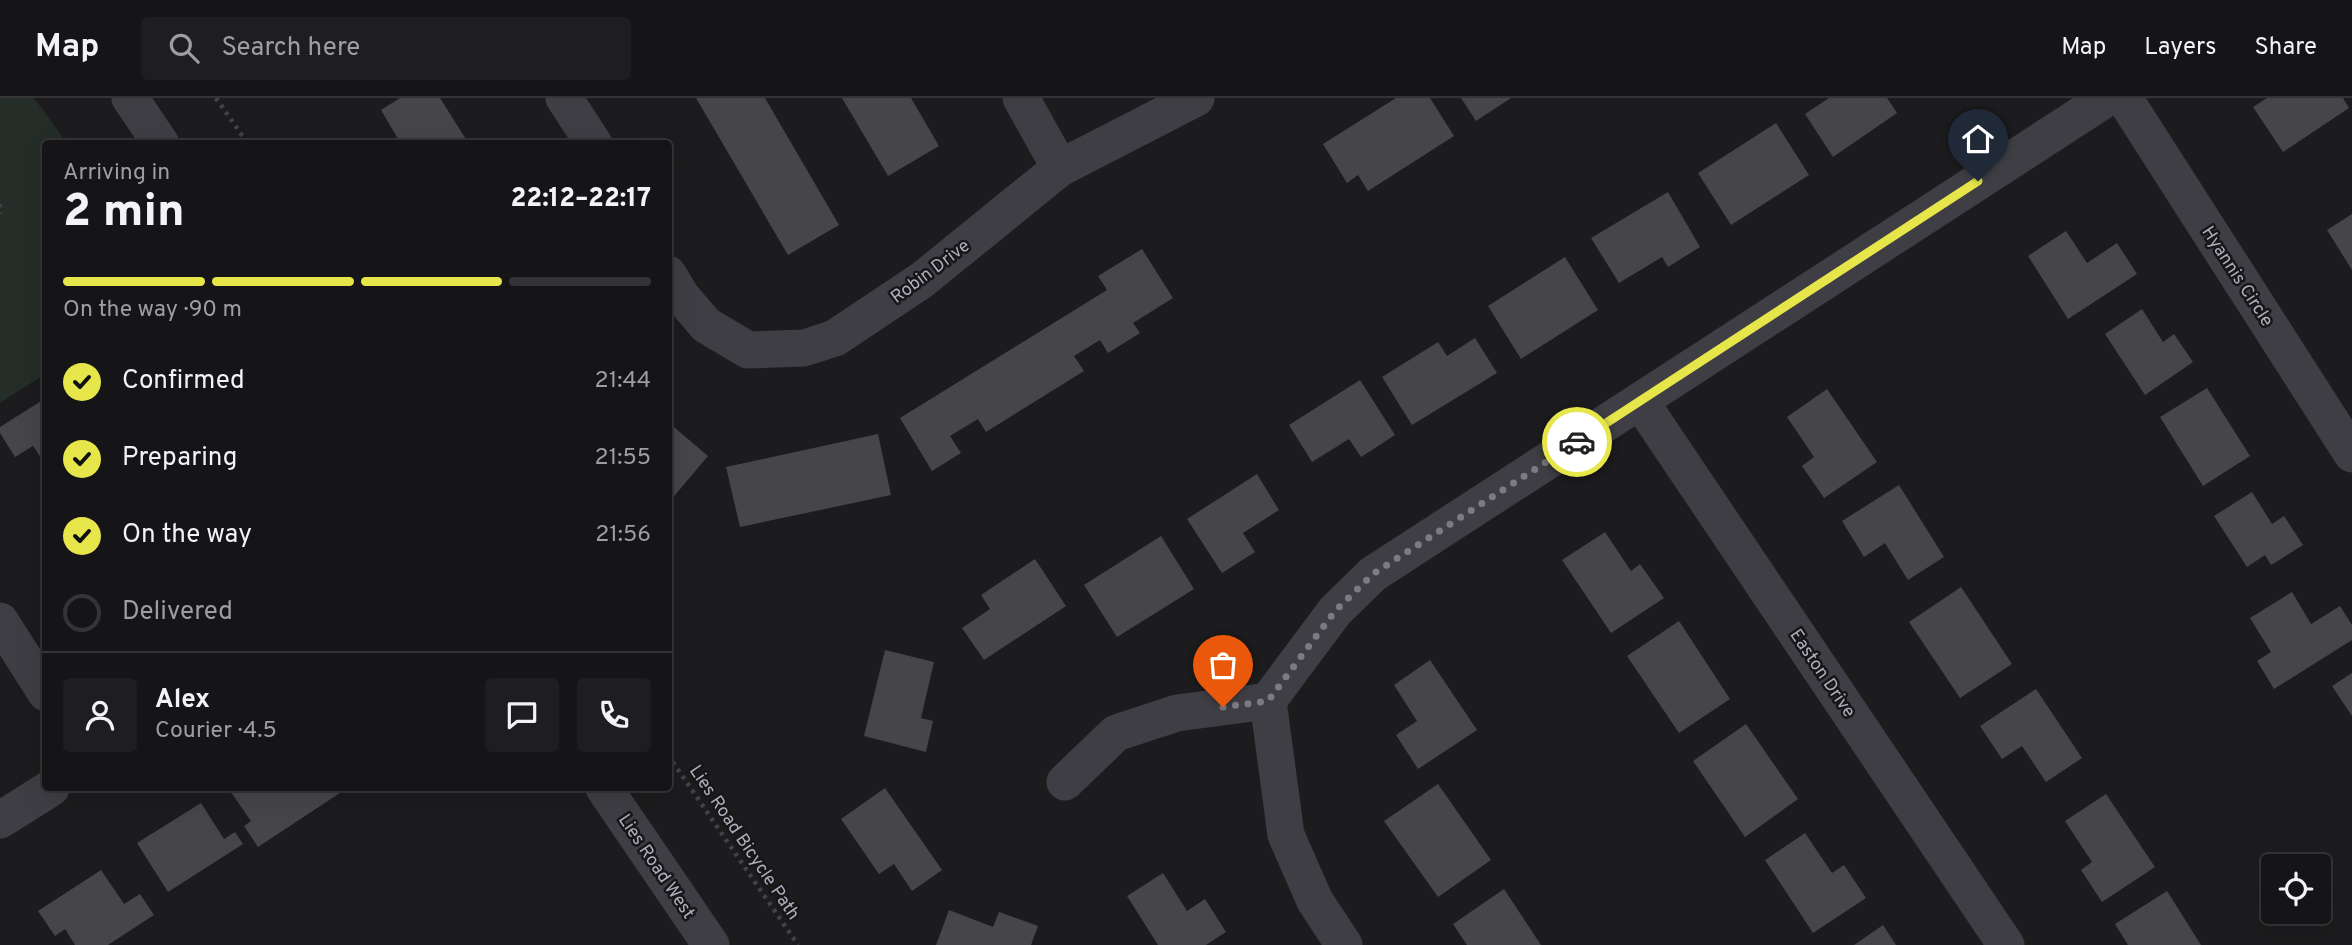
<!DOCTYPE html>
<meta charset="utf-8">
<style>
body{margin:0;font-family:Overpass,sans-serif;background:#1e1d1f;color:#f1f3f6;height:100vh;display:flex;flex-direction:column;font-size:26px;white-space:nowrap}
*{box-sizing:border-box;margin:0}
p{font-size:23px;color:#9d9ea1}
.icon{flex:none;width:38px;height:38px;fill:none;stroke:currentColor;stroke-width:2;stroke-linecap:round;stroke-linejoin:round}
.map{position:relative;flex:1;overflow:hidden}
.sheet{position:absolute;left:42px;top:42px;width:630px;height:651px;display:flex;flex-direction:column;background:#151416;border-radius:7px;box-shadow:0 7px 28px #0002,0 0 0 2px #343335}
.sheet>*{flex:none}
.buttons{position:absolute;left:2261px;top:756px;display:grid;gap:14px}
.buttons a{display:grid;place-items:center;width:70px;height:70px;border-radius:7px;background:#151416;box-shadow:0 7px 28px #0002,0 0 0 2px #343335;font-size:35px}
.pin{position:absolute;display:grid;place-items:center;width:60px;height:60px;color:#fff;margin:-72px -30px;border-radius:50% 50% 50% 0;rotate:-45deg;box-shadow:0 0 7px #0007}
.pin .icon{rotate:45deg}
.courier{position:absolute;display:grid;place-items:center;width:70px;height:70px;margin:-35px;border:5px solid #e6e54a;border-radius:50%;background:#fff;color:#222;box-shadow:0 2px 9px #0007}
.summary em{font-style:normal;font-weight:800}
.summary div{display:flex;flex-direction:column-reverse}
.summary{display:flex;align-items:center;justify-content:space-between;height:119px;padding:0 21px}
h1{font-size:46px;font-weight:800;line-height:52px}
.bar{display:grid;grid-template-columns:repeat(4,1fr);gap:10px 7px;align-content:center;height:84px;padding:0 21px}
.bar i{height:9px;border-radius:5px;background:#343335}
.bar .selected{background:#e6e54a}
.bar p{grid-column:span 4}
.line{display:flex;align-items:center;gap:18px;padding:0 21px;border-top:2px solid #343335}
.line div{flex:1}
.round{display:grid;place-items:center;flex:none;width:74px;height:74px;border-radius:7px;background:#1e1d1f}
ol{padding:0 21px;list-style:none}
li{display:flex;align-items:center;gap:21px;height:77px}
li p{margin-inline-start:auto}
li .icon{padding:7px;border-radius:50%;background:#e6e54a;color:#111;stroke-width:4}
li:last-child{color:#9d9ea1}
li i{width:38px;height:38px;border:4px solid #343335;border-radius:50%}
header{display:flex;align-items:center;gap:42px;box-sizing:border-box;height:98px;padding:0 35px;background:#151416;border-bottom:2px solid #343335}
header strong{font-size:33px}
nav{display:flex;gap:38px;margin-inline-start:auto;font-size:24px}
.search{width:490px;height:63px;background:#1e1d1f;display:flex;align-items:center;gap:18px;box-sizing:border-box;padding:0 24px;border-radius:7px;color:#9d9ea1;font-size:26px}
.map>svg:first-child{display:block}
.green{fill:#252d28}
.building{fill:#46454a}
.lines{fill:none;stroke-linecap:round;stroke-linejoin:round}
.path{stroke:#434249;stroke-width:4.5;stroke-dasharray:3.5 5;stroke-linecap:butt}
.minor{stroke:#3f3e44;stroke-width:37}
.done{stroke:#7c7b84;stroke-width:7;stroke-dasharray:0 12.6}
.route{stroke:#e6e54a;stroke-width:9}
.labels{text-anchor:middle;stroke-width:5;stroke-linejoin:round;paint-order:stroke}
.street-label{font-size:18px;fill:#afaebb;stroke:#171618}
</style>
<header>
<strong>Map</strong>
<div class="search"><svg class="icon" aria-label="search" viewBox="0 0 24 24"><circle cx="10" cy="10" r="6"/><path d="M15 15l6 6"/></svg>Search here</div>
<nav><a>Map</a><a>Layers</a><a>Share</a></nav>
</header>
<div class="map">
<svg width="2352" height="847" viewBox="0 0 2352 847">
<rect width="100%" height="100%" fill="#1c1b1d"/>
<polygon class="green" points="0,0 34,0 67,45 46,46 45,276 0,305"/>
<g class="building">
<polygon points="400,0 440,0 469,46 401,46 381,12"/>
<polygon points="696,0 765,0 839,127 788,157"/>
<polygon points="842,0 911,0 939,48 888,78"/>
<polygon points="1396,0 1430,0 1454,38 1368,93 1358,77 1347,85 1323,46"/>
<polygon points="1461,0 1511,0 1476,23"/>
<polygon points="1829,0 1887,0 1897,15 1833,59 1805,16"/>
<polygon points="2267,0 2343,0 2349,10 2283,54 2253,9"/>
<polygon points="1776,25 1809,77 1731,127 1698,75"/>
<polygon points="1668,94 1700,149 1668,169 1662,159 1619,185 1591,140"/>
<polygon points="2352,116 2352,172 2327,132"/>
<polygon points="2066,133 2087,165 2117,145 2137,176 2068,221 2028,158"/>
<polygon points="1142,151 1173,200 1133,225 1140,235 1108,255 1100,242 1074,258 1084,273 986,334 978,321 950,338 961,355 932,373 900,320 1107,192 1098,178"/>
<polygon points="1565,159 1598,212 1521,261 1488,208"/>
<polygon points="2142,211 2163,244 2174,236 2193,264 2145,297 2105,236"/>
<polygon points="1475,240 1497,275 1412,327 1382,279 1438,244 1447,258"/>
<polygon points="1360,282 1395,337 1361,359 1349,341 1312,364 1289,327"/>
<polygon points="2207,290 2250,358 2203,388 2160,319"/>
<polygon points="1827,291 1877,364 1824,400 1802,368 1814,359 1787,319"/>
<polygon points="46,300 46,367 33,348 15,359 0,335 0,329"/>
<polygon points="668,324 708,358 670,403 668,402"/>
<polygon points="878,336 891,397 740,429 726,369"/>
<polygon points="1257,376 1279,412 1243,435 1255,454 1222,475 1187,421"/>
<polygon points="1899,387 1944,459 1908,482 1885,445 1864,459 1842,423"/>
<polygon points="2252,394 2272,426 2284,418 2303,447 2271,467 2265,457 2247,469 2214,418"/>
<polygon points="1605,434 1631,473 1640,466 1664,500 1611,535 1562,462"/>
<polygon points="1161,438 1194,491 1117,539 1084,487"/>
<polygon points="1035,461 1066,508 984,562 962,530 990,511 981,497"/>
<polygon points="1961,489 2012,566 1960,600 1909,524"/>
<polygon points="2292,494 2311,526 2340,508 2352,527 2352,542 2274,591 2257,563 2271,554 2250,520"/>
<polygon points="1679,523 1730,601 1679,635 1627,558"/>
<polygon points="885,552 934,564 921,620 933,623 926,654 864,638"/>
<polygon points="1430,562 1477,632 1418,671 1396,637 1417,623 1394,587"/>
<polygon points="2352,575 2352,618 2332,588"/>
<polygon points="2036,591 2082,660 2046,684 2022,648 2002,661 1980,628"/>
<polygon points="1746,626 1798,701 1745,739 1693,663"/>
<polygon points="1438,686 1491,762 1438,799 1384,723"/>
<polygon points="228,690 337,690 340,695 258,749 244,728 251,723"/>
<polygon points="885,690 942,772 912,793 894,766 879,776 841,721"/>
<polygon points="2106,696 2155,769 2102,804 2081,772 2092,764 2065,723"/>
<polygon points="201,705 224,741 235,734 243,746 168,794 137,745"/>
<polygon points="1805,735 1832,775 1844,767 1866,800 1813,835 1765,762"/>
<polygon points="101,772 124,806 140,796 154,817 108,847 75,847 65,831 55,838 38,813"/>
<polygon points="1163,775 1187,813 1205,801 1226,834 1206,847 1158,847 1127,798"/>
<polygon points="1504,791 1541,847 1467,847 1453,826"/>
<polygon points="2167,793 2201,847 2128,847 2115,826"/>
<polygon points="949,812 993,829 999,814 1038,828 1031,847 936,847"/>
<polygon points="1883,827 1896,847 1854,847"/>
</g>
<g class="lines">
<g class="path">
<polyline points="216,0 248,46"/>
<polyline points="0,106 0,116"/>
<polyline points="668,657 798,847"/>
</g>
<g class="minor">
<polyline points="130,0 161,46"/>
<polyline points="564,0 594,46"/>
<polyline points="1021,0 1060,70"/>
<polyline points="2124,0 2352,356"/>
<polyline points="668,176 682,199 706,227 748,252 804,250 835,240 922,182 1060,70 1196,0"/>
<polyline points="1640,303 2006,847"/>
<polyline points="0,523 46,595"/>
<polyline points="1065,684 1116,635 1177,615 1268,603"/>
<polyline points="604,690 711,847"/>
<polyline points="0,722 51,690"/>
<polyline points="1344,847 1315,803 1286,737 1268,603 1335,513 1373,476 2107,0"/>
</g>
</g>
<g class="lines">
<polyline class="done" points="1223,609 1268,603 1335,513 1373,476 1577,344"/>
<polyline class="route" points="1577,344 1978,83"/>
</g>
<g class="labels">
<g class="street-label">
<text transform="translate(930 173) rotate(-37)" y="6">Robin Drive</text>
<text transform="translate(2238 178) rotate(57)" y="6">Hyannis Circle</text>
<text transform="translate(1823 575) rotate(56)" y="6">Easton Drive</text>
<text transform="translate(745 744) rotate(56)" y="6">Lies Road Bicycle Path</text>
<text transform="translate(657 768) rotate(56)" y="6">Lies Road West</text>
</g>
</g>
</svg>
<div class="buttons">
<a><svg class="icon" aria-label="locate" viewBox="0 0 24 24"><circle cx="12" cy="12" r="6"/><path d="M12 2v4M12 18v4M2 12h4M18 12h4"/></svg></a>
</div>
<div class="pin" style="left:1223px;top:609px;background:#ea580c"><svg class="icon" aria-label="bag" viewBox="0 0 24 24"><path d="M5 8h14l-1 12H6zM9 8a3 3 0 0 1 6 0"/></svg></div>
<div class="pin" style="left:1978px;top:83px;background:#1f2937"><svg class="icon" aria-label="home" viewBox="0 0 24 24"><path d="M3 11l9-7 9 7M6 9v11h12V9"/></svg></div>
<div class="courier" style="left:1577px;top:344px"><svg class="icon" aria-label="car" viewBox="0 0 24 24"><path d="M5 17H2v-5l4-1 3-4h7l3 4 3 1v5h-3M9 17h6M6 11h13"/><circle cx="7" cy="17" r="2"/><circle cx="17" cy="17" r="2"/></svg></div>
<section class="sheet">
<div class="summary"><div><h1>2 min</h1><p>Arriving in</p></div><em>22:12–22:17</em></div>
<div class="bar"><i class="selected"></i><i class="selected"></i><i class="selected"></i><i></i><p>On the way · 90 m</p></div>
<ol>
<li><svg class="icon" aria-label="check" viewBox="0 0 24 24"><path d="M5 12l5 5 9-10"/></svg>Confirmed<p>21:44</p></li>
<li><svg class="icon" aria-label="check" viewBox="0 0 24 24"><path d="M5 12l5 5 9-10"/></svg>Preparing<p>21:55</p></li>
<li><svg class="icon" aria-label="check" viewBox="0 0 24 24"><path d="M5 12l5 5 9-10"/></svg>On the way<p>21:56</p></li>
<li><i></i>Delivered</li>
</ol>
<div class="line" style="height:126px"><a class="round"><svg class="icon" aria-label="person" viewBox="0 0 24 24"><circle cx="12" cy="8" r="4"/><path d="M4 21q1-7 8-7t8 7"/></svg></a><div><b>Alex</b><p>Courier · 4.5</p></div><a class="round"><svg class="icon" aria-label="chat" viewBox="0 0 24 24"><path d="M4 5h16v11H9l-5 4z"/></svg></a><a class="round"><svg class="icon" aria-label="phone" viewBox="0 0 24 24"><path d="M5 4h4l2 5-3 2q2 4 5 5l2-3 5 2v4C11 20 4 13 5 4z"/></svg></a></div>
</section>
</div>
